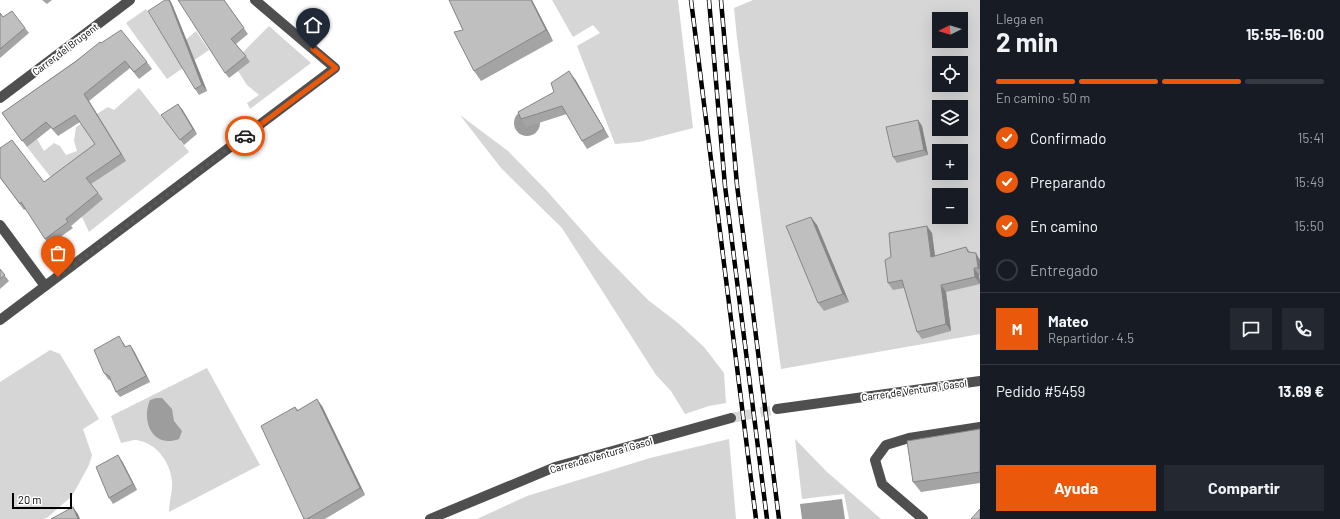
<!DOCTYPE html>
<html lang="es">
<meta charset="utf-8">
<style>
body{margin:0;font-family:Barlow,sans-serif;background:#242831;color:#f1f3f6;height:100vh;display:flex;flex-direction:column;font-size:15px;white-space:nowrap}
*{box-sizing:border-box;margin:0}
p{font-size:13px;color:#9ea1a6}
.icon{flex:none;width:22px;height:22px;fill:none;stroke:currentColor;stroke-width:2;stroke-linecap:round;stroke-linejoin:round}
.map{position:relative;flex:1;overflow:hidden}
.panel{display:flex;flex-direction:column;background:#171b24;width:360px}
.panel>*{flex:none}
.needle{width:26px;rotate:265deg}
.tools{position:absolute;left:932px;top:12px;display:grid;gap:8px}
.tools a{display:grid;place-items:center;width:36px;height:36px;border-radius:0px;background:#171b24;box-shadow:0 4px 16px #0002;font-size:20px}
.scale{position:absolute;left:12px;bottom:10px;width:60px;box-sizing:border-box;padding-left:4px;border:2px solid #000;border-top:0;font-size:11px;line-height:14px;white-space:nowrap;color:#000;-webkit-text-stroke:3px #fff;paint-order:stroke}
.pin{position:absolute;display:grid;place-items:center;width:34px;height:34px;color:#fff;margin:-41px -17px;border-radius:50% 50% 50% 0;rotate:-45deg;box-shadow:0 0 4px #0007}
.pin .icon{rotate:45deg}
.courier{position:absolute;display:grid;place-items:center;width:40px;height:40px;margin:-20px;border:3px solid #ea580c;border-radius:50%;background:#fff;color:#222;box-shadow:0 1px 5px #0007}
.headline em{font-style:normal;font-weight:700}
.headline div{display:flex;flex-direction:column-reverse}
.headline{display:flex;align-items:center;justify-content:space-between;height:68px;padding:0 16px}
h1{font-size:26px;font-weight:700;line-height:30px}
.bar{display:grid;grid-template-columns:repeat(4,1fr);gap:6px 4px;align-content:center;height:48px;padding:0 16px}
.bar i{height:5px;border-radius:3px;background:#363941}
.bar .on{background:#ea580c}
.bar p{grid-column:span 4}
.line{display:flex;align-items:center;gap:10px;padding:0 16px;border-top:1px solid #363941}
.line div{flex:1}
.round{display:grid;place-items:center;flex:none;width:42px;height:42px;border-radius:0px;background:#242831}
ol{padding:0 16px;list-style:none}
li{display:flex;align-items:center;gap:12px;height:44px}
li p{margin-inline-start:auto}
li .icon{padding:4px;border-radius:50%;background:#ea580c;color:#fff;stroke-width:4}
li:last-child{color:#9ea1a6}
li i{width:22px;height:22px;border:2px solid #363941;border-radius:50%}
.cta{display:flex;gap:8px;margin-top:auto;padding:8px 16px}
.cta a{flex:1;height:46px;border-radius:0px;background:#ea580c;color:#fff;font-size:16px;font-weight:700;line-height:46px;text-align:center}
.cta a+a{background:#242831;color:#f1f3f6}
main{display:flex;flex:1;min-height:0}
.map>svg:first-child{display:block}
.green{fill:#d6d6d6;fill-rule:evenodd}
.water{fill:#9d9d9d}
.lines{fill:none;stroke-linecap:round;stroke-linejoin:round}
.minor-tunnel{stroke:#d9d9d9;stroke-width:10;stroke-dasharray:10 5;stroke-linecap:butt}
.minor{stroke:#4f4f4f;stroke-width:10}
.rail-casing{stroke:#000;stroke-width:4.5}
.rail{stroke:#fff;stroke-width:3;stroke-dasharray:9;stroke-linecap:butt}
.wall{fill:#a4a4a4}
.shaded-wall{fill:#868686}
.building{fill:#bfbfbf;stroke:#868686}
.done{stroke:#595959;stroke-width:4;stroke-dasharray:0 7.2}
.route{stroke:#ea580c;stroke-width:5}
.labels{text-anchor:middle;stroke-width:3.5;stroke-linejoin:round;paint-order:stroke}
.street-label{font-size:10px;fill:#000;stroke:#fff}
</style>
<main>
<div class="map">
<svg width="980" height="519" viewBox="0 0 980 519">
<rect width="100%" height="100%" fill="#fff"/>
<g class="green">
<polygon points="552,0 678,0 693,128 639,142 615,144 577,46 600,33 593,25 573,37"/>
<path d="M753,0h227v334l-199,35 -44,-331 -3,-30zM939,19h22v22h-22zM939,63h22v22h-22zM939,107h22v22h-22zM939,151h22v22h-22zM939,195h22v22h-22z"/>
<polygon points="146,9 165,38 174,50 196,31 209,50 167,79 126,23"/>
<polygon points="269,26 311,63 250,109 247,103 259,95 247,85 238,71 250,62 242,53"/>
<polygon points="139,88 189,152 89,232 82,217 27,147 37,139 44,151 54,143 60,146 66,155 77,151 74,141 76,127 108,107 114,110"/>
<polygon points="460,115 508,151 547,191 600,251 648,300 678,323 704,347 724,373 726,403 709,406 685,414 671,391 656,375 562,228 501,168"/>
<polygon points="50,350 60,354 99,419 83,429 92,455 89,465 72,496 48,517 44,519 0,519 0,382"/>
<path d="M207,368l53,97 -91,47c0,-10 4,-21 3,-31 -2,-19 -15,-38 -36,-41 -4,0 -10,2 -15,3l-10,-27z"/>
<polygon points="729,439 736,519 477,519 527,496 650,458"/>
<polygon points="795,439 826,471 881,519 849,519 844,494 802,499"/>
</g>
<g class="water">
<circle cx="527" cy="123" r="13"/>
<path d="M156,398h6l10,11 2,12 8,10 -3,8c-27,10 -38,-19 -29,-39z"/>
<polygon points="842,499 845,519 802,519 800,504"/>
</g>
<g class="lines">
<polyline class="minor-tunnel" points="731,418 777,409"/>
<g class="minor">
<polyline points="0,98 130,0"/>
<polyline points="0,225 45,286"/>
<polyline points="0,320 335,68 255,0"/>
<polyline points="777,409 980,381"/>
<polyline points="430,519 555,467 731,418"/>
<polyline points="923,519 882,484 875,460 886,445 909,438 980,427"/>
</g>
<g class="rail-casing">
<g id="rail">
<polyline points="691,0 756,519"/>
<polyline points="709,0 725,186 767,519"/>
<polyline points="721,0 737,185 779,519"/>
</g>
</g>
<use href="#rail" class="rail"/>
</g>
<g class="wall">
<polygon points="42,0 52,0 47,4"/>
<polygon points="224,0 248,34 236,44 246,56 250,62 229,78 225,73"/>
<polygon points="449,0 532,0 553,41 481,81 474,71 463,30"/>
<polygon points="172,4 207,91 199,95 195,89"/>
<polygon points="0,13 3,17 25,28 29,33 0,58"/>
<polygon points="101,43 147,62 152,69 139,79 130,68 89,101 126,161 91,184 103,199 71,226 73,228 49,245 26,209 24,210 0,178 44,182 95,144 80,122 58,136 51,128 27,147 2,113"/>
<polygon points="575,79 609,137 587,149 582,141 567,114 526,127 521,119 554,92"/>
<polygon points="182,109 197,134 184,145 161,115"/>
<polygon points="918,120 922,126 928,155 897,163 893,157"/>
<polygon points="817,225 849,302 824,311 818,303"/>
<polygon points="932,233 935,256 966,247 970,252 980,260 980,275 979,275 980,284 946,292 951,331 922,339 917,332 904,288 893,290 888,283"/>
<polygon points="0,269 9,281 0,289"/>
<polygon points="123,342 126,347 130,345 134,351 150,382 120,397 116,392 111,381 108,379 104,373"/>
<polygon points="322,406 365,495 325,519 304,519 295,407 298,410"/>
<polygon points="980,429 980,483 921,492 913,482"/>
<polygon points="122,461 137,490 113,504 109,498"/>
</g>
<g class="shaded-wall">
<polygon points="169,0 170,0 172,4 207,91 202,85"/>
<polygon points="531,0 532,0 553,41 546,30"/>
<polygon points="569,71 575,79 609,137 604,129"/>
<polygon points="84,94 89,101 126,161 121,154"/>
<polygon points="178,104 182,109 197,134 193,129"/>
<polygon points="918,120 922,126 928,155 924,150"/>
<polygon points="811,217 817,225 849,302 843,294"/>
<polygon points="927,226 932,233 936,264 931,257"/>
<polygon points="976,253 980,260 980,270 978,268"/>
<polygon points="974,268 979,275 980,284 975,277"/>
<polygon points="941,285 946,292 951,331 946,324"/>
<polygon points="130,345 134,351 150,382 146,376"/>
<polygon points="317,399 322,406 365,495 360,488"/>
<polygon points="118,455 122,461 137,490 133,484"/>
<polygon points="73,507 78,514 80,519 78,519"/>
</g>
<g class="building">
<polygon points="165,0 169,0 202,85 195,89 148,11"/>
<polygon points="178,0 224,0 244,28 231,39 246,56 225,73"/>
<polygon points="449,0 531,0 546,30 474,71 454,32 463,30"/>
<polygon points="12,11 25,28 0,49 0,13 3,17"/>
<polygon points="121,30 147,62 134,72 125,61 84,94 121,154 86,178 98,193 66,219 68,222 45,239 21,202 20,204 0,177 0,148 12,140 44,182 95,144 75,115 53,129 46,122 22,141 2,113 75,62 100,42 101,43"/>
<polygon points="569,71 604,129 582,141 562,106 521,119 518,112 554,92 551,83"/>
<polygon points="178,104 193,129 180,140 161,115"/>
<polygon points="918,120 924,150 893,157 886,127"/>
<polygon points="811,217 843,294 818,303 786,226"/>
<polygon points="927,226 931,257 966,247 968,252 976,253 978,268 974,268 975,277 941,285 946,324 917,332 902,280 888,283 885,260 891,257 889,233"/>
<polygon points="0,269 5,275 0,279"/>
<polygon points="119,336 125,347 130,345 146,376 116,392 109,376 104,373 94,350"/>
<polygon points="317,399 360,488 307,519 304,519 261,426 295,407 297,411"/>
<polygon points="980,429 980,472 913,482 907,441"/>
<polygon points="118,455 133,484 109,498 96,467"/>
<polygon points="73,507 78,519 51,519"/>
<polygon points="980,509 980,519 971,519"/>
</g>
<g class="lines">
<polyline class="done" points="58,277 245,136"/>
<polyline class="route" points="245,136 336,68 313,49"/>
</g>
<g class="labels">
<g class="street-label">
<text transform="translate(65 49) rotate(-37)" y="4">Carrer del Brugent</text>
<text transform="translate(914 390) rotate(-8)" y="4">Carrer de Ventura i Gasol</text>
<text transform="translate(601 455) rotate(-16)" y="4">Carrer de Ventura i Gasol</text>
</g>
</g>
</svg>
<div class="tools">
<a><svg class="needle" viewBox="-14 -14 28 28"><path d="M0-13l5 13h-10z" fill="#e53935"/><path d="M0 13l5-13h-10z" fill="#9ea1a6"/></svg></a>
<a><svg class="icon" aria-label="locate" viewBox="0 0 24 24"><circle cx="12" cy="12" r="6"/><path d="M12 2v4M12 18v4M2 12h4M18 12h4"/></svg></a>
<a><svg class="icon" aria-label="layers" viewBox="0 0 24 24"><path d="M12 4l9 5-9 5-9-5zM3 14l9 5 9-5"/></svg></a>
<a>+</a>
<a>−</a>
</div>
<div class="scale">20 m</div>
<div class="pin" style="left:58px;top:277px;background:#ea580c"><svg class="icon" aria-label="bag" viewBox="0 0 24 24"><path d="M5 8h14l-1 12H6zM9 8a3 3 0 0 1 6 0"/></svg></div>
<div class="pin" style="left:313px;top:49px;background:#1f2937"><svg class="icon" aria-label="home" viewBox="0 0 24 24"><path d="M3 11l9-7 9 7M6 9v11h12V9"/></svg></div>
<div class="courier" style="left:245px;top:136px"><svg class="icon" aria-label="car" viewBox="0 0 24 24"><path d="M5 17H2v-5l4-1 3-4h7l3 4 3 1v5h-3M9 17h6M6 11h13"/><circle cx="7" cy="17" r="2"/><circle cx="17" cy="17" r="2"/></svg></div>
</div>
<section class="panel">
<div class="headline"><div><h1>2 min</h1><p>Llega en</p></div><em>15:55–16:00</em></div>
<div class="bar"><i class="on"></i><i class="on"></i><i class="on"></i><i></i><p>En camino · 50 m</p></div>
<ol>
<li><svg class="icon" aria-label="check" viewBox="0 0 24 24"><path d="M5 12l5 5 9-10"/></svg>Confirmado<p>15:41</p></li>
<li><svg class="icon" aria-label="check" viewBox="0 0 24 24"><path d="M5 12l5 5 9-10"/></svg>Preparando<p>15:49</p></li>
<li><svg class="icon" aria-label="check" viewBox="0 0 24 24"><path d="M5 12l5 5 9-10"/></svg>En camino<p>15:50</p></li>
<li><i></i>Entregado</li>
</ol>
<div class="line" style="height:72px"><b class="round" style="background:#ea580c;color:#fff">M</b><div><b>Mateo</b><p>Repartidor · 4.5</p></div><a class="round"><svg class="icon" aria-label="chat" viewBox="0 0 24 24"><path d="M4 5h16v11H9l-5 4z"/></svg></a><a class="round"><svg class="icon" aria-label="phone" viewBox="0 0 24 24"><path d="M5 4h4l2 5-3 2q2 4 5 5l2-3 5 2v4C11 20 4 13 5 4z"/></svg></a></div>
<div class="line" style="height:52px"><div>Pedido #5459</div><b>13.69 €</b></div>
<div class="cta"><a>Ayuda</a><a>Compartir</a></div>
</section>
</main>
